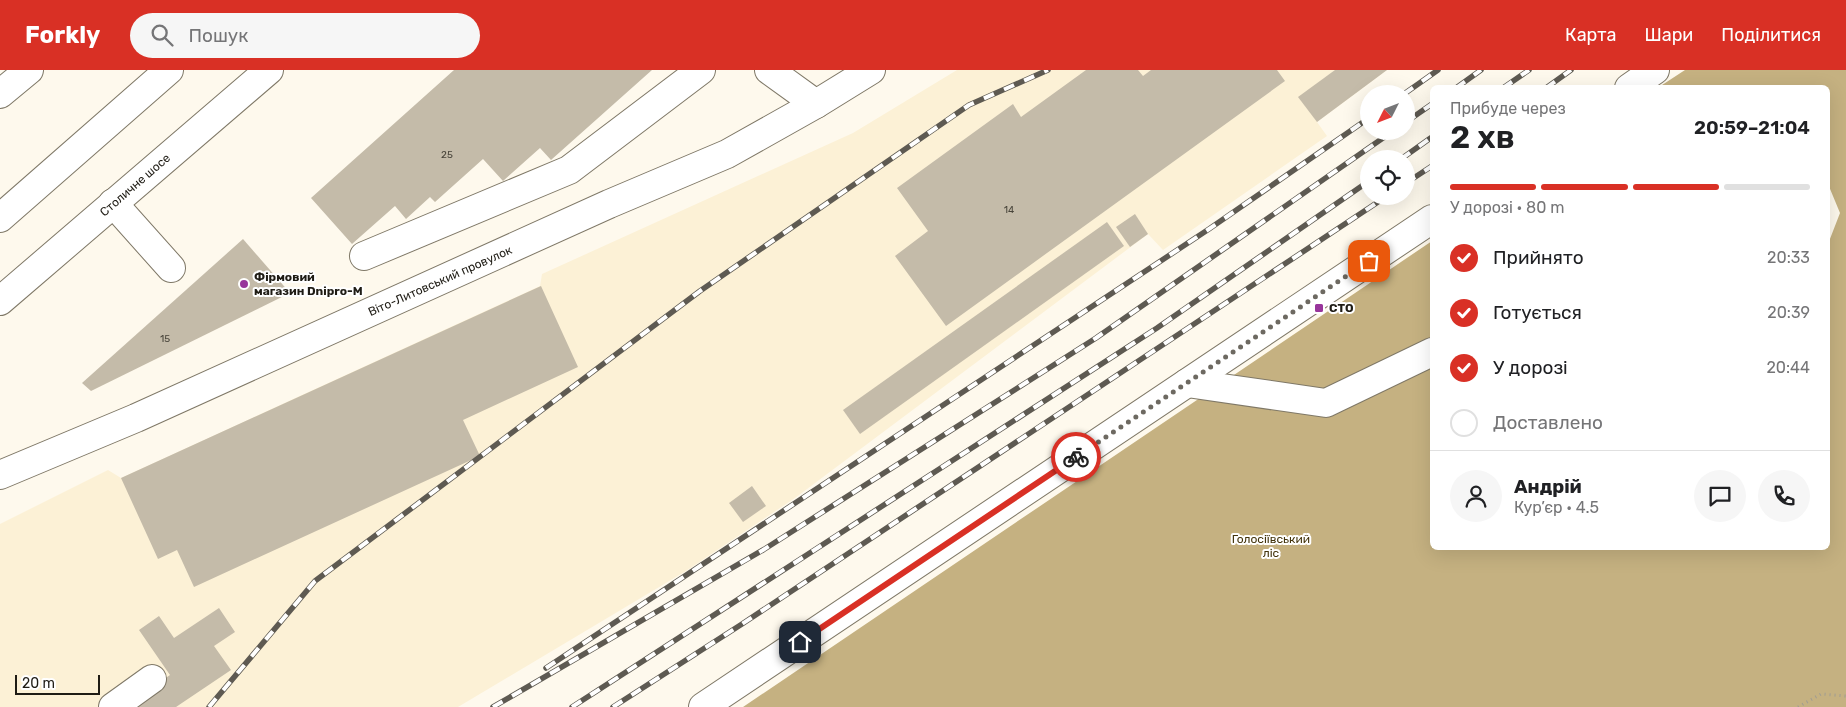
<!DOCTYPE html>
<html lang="uk">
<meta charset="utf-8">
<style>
body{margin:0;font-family:Rubik,sans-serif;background:#f6f6f6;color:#202124;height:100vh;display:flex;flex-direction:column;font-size:19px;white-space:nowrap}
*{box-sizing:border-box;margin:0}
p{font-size:16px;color:#757577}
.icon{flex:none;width:28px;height:28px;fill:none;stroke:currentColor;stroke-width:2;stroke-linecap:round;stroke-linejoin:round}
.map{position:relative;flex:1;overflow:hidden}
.drawer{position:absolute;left:1430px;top:15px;width:400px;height:465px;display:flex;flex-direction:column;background:#fff;border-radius:8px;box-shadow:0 5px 20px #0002}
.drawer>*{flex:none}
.needle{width:32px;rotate:228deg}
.tools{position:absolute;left:1360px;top:15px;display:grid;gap:10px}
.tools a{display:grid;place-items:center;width:55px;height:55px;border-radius:50%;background:#fff;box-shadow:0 5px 20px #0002;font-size:25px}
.scale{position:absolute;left:15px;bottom:12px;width:85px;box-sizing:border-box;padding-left:5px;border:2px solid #1f1c15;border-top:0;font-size:14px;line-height:18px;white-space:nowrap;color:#1f1c15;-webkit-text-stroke:4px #fff;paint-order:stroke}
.pin{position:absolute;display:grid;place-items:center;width:42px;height:42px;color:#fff;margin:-21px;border-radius:10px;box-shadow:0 2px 8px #0006}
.courier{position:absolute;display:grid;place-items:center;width:50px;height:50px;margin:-25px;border:4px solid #d93025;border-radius:50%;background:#fff;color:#222;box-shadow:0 1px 6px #0007}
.head em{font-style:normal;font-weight:600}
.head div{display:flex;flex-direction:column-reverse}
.head{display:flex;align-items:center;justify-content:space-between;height:85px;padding:0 20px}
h1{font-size:32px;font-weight:600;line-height:38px}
.bar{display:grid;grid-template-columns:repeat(4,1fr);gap:8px 5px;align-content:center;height:60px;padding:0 20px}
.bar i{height:6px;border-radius:4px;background:#e0e0e0}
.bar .current{background:#d93025}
.bar p{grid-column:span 4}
.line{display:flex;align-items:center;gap:12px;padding:0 20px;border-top:1px solid #e0e0e0}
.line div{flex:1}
.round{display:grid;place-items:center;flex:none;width:52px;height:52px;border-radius:26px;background:#f6f6f6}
ol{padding:0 20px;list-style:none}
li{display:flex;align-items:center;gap:15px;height:55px}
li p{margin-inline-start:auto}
li .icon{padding:5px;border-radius:50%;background:#d93025;color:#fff;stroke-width:4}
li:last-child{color:#757577}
li i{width:28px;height:28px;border:2px solid #e0e0e0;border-radius:50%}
header{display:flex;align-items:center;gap:30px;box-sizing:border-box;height:70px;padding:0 25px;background:#d93025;color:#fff}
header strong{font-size:24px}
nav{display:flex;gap:28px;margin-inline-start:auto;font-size:18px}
.search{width:350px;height:45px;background:#f6f6f6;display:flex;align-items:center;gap:12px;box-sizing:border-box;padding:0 18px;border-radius:28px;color:#757577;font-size:19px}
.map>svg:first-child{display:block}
.built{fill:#fcf1d6}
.forest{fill:#c5b181}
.building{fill:#c4bba9}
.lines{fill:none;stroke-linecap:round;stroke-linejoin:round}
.minor-casing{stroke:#7f7867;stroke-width:30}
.highway-casing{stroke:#7f7867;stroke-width:30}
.path{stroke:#a09c92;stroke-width:3;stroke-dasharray:1 4;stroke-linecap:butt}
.minor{stroke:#fff;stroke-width:28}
.highway{stroke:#fff;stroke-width:28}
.rail-casing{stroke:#5e5a52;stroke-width:5.5}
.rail{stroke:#fff;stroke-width:4;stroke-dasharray:11;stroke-linecap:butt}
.done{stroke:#6d6961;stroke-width:5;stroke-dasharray:0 9}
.route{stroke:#d93025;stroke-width:6}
.poi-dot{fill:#98359b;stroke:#fff;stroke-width:2}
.labels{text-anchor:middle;stroke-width:4;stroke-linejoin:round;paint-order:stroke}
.number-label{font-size:10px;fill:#48443a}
.street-label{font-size:12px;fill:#1f1c15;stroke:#fff}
.poi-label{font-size:12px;font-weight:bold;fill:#1f1c15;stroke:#fff;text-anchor:start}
.park-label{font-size:12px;fill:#42330b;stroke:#fff}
</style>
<header>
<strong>Forkly</strong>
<div class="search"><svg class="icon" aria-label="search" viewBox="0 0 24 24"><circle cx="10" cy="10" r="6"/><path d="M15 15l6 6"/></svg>Пошук</div>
<nav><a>Карта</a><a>Шари</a><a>Поділитися</a></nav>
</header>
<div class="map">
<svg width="1846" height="637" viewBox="0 0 1846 637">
<rect width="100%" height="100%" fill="#fef9ed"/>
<polygon class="built" points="957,0 1387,0 1317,52 1327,66 1163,180 1148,164 795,428 686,501 458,637 0,637 0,454 108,400 121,408 540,216 542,204 853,63"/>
<polygon class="forest" points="1685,0 1846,0 1846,637 743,637 1432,171 1432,478 1828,478 1828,174 1840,143 1828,114 1828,18 1659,17"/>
<g class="building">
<polygon points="454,0 652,0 551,90 540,78 503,111 483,89 435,132 430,127 406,149 395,136 352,174 311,128"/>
<polygon points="1086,0 1138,0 1143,6 1151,0 1277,0 1285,11 946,256 895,186 928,161 897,118 1013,34 1021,47"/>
<polygon points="1335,0 1387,0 1317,52 1298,27"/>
<polygon points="1135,144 1148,164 1130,177 1116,157"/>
<polygon points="1107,152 1124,176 860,364 843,340"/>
<polygon points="243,169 290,223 91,321 82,313"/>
<polygon points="541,216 578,297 463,350 480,386 194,517 177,480 158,489 121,408"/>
<polygon points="752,416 766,436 743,452 729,433"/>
<polygon points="219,538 235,562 214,576 231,600 176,637 124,637 170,605 139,560 159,546 174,568"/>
</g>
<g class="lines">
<g class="minor-casing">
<g id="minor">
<polyline points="769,0 816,34"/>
<polyline points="1629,18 1655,0"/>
<polyline points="0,24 29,0"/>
<polyline points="113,133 171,198"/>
<polyline points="364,186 569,100 701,0"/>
<polyline points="1187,313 1326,333 1432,282"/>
<polyline points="0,405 136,348 609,134 727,84 816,34 871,0"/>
<polyline points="113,637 152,609"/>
<polyline points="703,637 1432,149"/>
</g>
</g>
<g class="highway-casing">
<g id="highway">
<polyline points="0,148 169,0"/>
<polyline points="0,231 269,0"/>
</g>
</g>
<polyline class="path" points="1798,637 1821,624 1846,626"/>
<use href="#minor" class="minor"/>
<use href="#highway" class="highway"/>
<g class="rail-casing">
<g id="rail">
<polyline points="1456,18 1481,0"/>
<polyline points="1503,18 1529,0"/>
<polyline points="1546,18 1571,0"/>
<polyline points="1404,24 1438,0"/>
<polyline points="1406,52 1432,34"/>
<polyline points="1401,89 1432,67"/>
<polyline points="1406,113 1432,96"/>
<polyline points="546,598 1209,159 1369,48"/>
<polyline points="209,637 315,511 700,221 969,35 1048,0"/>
<polyline points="493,637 763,480 1096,268 1393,61"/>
<polyline points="572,637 1157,258 1369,111"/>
<polyline points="613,637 742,554 1387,126"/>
</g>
</g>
<use href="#rail" class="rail"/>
</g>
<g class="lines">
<polyline class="done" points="1076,387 1369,191"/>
<polyline class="route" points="800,572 1076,387"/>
</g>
<g class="poi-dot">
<circle cx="244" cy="214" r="5"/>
<rect x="1314" y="233" width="10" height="10" rx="2.5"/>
</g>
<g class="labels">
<g class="number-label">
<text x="447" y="88">25</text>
<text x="1009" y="143">14</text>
<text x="165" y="272">15</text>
</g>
<g class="street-label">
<text transform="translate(135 115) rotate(-41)" y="4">Столичне шосе</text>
<text transform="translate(440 211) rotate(-24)" y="4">Віто-Литовський провулок</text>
</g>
<g class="poi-label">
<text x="254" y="211">Фірмовий<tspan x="254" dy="14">магазин Dnipro-M</tspan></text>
<text x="1329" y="242">СТО</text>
</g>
<g class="park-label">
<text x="1271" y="473">Голосіївський<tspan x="1271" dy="14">ліс</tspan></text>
</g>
</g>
</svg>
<div class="tools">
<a><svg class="needle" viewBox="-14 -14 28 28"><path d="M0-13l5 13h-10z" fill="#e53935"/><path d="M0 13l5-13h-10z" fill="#757577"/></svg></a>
<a><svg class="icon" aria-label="locate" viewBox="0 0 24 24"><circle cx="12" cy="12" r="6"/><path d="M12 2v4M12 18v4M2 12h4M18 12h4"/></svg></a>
</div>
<div class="scale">20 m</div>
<div class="pin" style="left:1369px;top:191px;background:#ea580c"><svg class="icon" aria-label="bag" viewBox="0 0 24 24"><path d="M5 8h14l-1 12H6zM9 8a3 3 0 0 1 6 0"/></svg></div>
<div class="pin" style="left:800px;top:572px;background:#1f2937"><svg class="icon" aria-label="home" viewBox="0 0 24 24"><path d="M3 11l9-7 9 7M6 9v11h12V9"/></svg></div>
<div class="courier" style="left:1076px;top:387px"><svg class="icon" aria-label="bike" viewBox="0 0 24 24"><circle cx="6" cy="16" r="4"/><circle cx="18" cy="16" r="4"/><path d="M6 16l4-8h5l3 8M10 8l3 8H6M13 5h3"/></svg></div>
<section class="drawer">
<div class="head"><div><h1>2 хв</h1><p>Прибуде через</p></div><em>20:59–21:04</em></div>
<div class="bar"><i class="current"></i><i class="current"></i><i class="current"></i><i></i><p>У дорозі · 80 m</p></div>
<ol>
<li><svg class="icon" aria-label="check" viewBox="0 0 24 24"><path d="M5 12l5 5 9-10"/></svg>Прийнято<p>20:33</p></li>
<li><svg class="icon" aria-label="check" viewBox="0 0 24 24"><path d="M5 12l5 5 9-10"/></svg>Готується<p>20:39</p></li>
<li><svg class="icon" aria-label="check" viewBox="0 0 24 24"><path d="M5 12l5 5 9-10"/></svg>У дорозі<p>20:44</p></li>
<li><i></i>Доставлено</li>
</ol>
<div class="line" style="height:90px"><a class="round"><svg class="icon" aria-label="person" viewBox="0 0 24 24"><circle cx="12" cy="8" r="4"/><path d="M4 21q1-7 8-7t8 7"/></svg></a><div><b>Андрій</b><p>Кур’єр · 4.5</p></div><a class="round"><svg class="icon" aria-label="chat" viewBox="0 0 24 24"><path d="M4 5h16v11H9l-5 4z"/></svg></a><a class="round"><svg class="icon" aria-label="phone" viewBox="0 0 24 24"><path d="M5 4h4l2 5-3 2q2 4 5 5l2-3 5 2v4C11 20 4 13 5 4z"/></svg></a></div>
</section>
</div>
